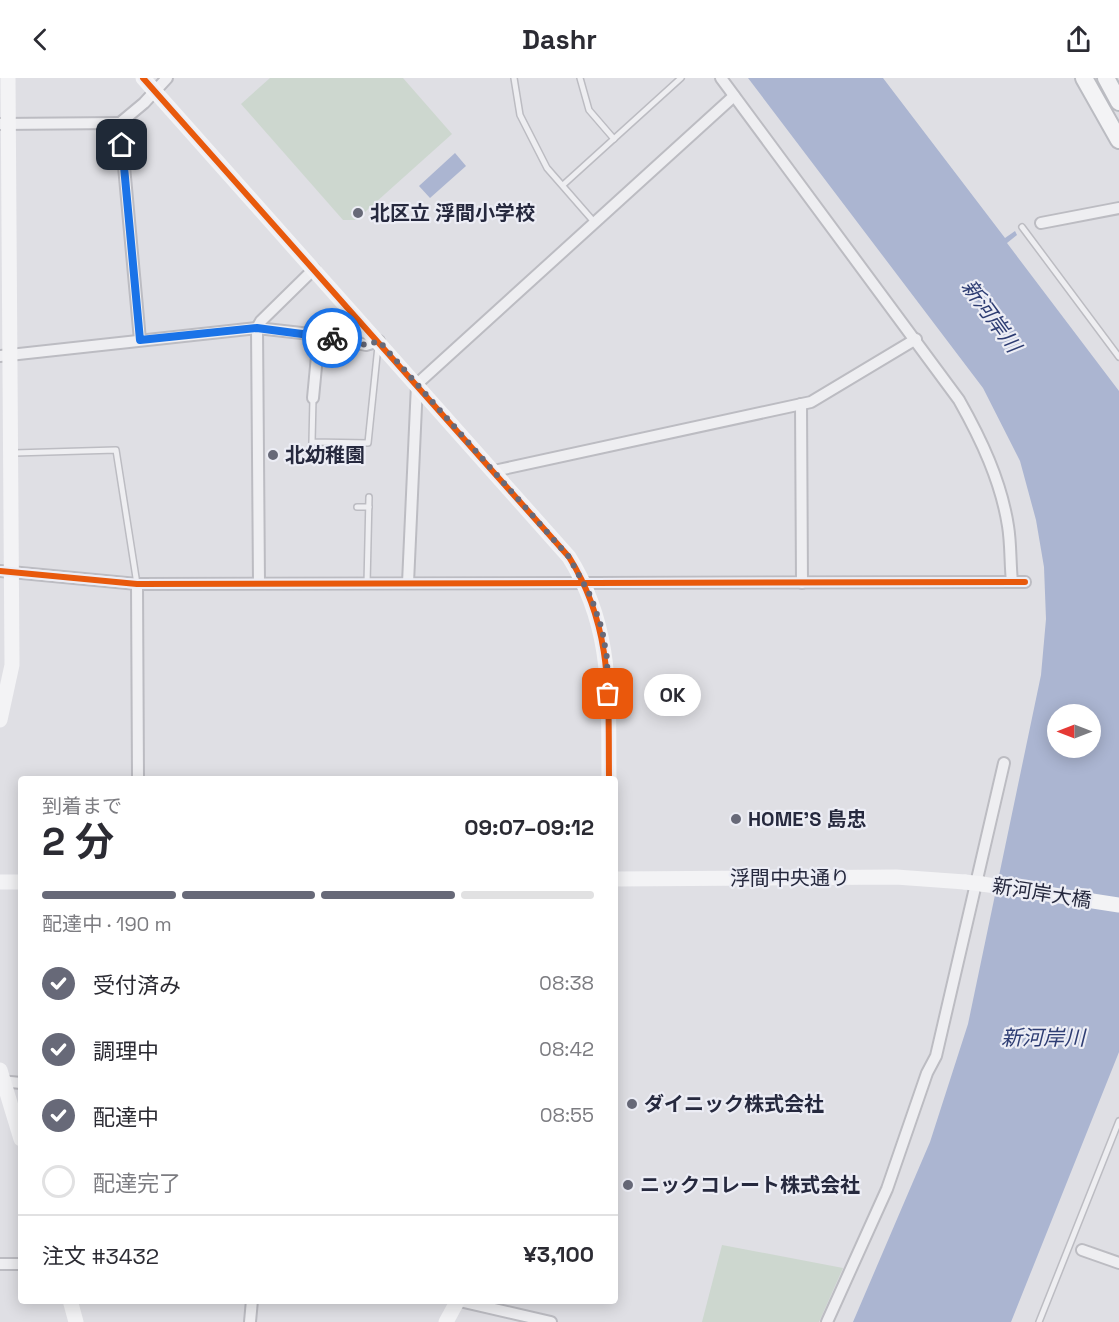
<!DOCTYPE html>
<html lang="ja">
<meta charset="utf-8">
<style>
body{margin:0;font-family:"Space Grotesk","Noto Sans JP",sans-serif;background:#f2f2f3;color:#2b2b33;height:100vh;display:flex;flex-direction:column;font-size:22px;white-space:nowrap}
*{box-sizing:border-box;margin:0}
p{font-size:20px;color:#7c7c81}
.icon{flex:none;width:33px;height:33px;fill:none;stroke:currentColor;stroke-width:2;stroke-linecap:round;stroke-linejoin:round}
.map{position:relative;flex:1;overflow:hidden}
.panel{position:absolute;left:18px;top:698px;width:600px;height:528px;display:flex;flex-direction:column;background:#fff;border-radius:6px;box-shadow:0 3px 15px #0003}
.panel>*{flex:none}
.needle{width:39px;rotate:270deg}
.controls{position:absolute;left:1047px;top:626px;display:grid;gap:12px}
.controls a{display:grid;place-items:center;width:54px;height:54px;border-radius:50%;background:#fff;box-shadow:0 3px 15px #0003;font-size:30px}
.pin{position:absolute;display:grid;place-items:center;width:51px;height:51px;color:#fff;margin:-26px;border-radius:12px;box-shadow:0 3px 9px #0006}
.courier{position:absolute;display:grid;place-items:center;width:60px;height:60px;margin:-30px;border:4px solid #1a73e8;border-radius:50%;background:#fff;color:#222;box-shadow:0 2px 8px #0007}
.bubble{position:absolute;height:42px;border-radius:21px;background:#fff;box-shadow:0 3px 15px #0003;font-size:20px;font-weight:700;line-height:42px;text-align:center}
.overview em{font-style:normal;font-weight:700}
.overview div{display:flex;flex-direction:column-reverse}
.overview{display:flex;align-items:center;justify-content:space-between;height:102px;padding:0 24px}
h1{font-size:39px;font-weight:700;line-height:45px}
.bar{display:grid;grid-template-columns:repeat(4,1fr);gap:9px 6px;align-content:center;height:72px;padding:0 24px}
.bar i{height:8px;border-radius:4px;background:#e1e1e2}
.bar .on{background:#676978}
.bar p{grid-column:span 4}
.line{display:flex;align-items:center;gap:15px;padding:0 24px;border-top:2px solid #e1e1e2}
.line div{flex:1}
ol{padding:0 24px;list-style:none}
li{display:flex;align-items:center;gap:18px;height:66px}
li p{margin-inline-start:auto}
li .icon{padding:6px;border-radius:50%;background:#676978;color:#fff;stroke-width:4}
li:last-child{color:#7c7c81}
li i{width:33px;height:33px;border:3px solid #e1e1e2;border-radius:50%}
header{display:flex;justify-content:space-between;align-items:center;height:78px;padding:0 24px;background:#fff;font-size:27px;font-weight:700}
.map>svg:first-child{display:block}
.green{fill:#cdd7cf}
.water{fill:#abb5d1;fill-rule:evenodd}
.lines{fill:none;stroke-linecap:round;stroke-linejoin:round}
.lane-casing{stroke:#bcbcc2;stroke-width:8}
.street-casing{stroke:#bcbcc2;stroke-width:14}
.primary-casing{stroke:#bbbcc2;stroke-width:20}
.lane{stroke:#eeeef1;stroke-width:5}
.street{stroke:#eeeef1;stroke-width:10}
.secondary{stroke:#f3f3f5;stroke-width:15}
.primary{stroke:#f3f3f5;stroke-width:16}
.secondary-bridge{stroke:#f3f3f5;stroke-width:15}
.cycleway-casing{stroke:#ecedf5;stroke-width:10}
.cycleway{stroke:#e8590c;stroke-width:6}
.done{stroke:#676978;stroke-width:6;stroke-dasharray:0 10.8}
.route{stroke:#1a73e8;stroke-width:8}
.poi-dot{fill:#676978;stroke:#ecedf5;stroke-width:2}
.labels{text-anchor:middle;stroke-width:4.5;stroke-linejoin:round;paint-order:stroke}
.poi-label{font-size:20px;font-weight:bold;fill:#26293e;stroke:#ecedf5;text-anchor:start}
.street-label{font-size:20px;fill:#26293e;stroke:#ecedf5}
.water-label{font-size:21px;font-style:italic;fill:#2e3d73;stroke:#ecedf5}
</style>
<header><svg class="icon" aria-label="back" viewBox="0 0 24 24"><path d="M15 5l-7 7 7 7"/></svg>Dashr<svg class="icon" aria-label="share" viewBox="0 0 24 24"><path d="M12 15V3M7 8l5-5 5 5M5 13v7h14v-7"/></svg></header>
<div class="map">
<svg width="1119" height="1244" viewBox="0 0 1119 1244">
<rect width="100%" height="100%" fill="#dfdfe4"/>
<g class="green">
<polygon points="270,0 403,0 452,56 356,142 343,142 241,26"/>
<polygon points="722,1167 843,1190 819,1244 702,1244"/>
</g>
<g class="water">
<path d="M748,0h135l122,160 10,-7 2,4 -10,8 112,148v661l-108,270h-158l77,-180 38,-118 73,-349 5,-56 -2,-52 -8,-47 -16,-59 -37,-73zM1058,636h32v33h-32z"/>
<polygon points="455,75 466,88 430,120 419,108"/>
</g>
<g class="lines">
<g class="lane-casing">
<g id="lane">
<polyline points="514,0 520,37 547,90 595,145"/>
<polyline points="580,0 589,32 614,61"/>
<polyline points="563,107 681,0"/>
<polyline points="1022,149 1119,279"/>
<polyline points="313,320 312,364 368,365 378,268"/>
<polyline points="14,375 116,372 137,506"/>
<polyline points="357,429 369,429"/>
<polyline points="367,506 369,419"/>
<polyline points="1039,1244 1119,1043"/>
</g>
</g>
<g class="street-casing">
<g id="street">
<path d="M721,0l238,322c22,39 42,81 49,126 3,18 2,37 4,56"/>
<polyline points="0,46 120,45"/>
<polyline points="1041,145 1119,130"/>
<polyline points="140,262 120,45 144,25 167,0"/>
<polyline points="0,278 257,250 319,257 366,267 379,263"/>
<polyline points="313,320 319,257"/>
<polyline points="801,326 802,505"/>
<polyline points="494,393 811,324 916,261"/>
<polyline points="0,493 137,506 1025,504"/>
<polyline points="259,505 257,250 261,243 314,191"/>
<polyline points="408,505 417,306 734,18"/>
<polyline points="137,506 138,700"/>
<polyline points="0,1003 21,1005"/>
<polyline points="1082,1172 1119,1185"/>
<polyline points="0,1186 21,1186"/>
<polyline points="455,1222 551,1244"/>
<polyline points="250,1244 252,1222"/>
<polyline points="827,1244 887,1111 927,995 936,978 1004,685"/>
</g>
</g>
<g class="primary-casing">
<g id="primary">
<polyline points="1084,0 1119,62"/>
<polyline points="1106,0 1119,24"/>
</g>
</g>
<use href="#lane" class="lane"/>
<use href="#street" class="street"/>
<g class="secondary">
<path d="M143,0l426,479c45,72 39,140 40,221"/>
<polyline points="0,642 12,587 8,0"/>
<polyline points="615,801 896,799 965,804"/>
<polyline points="0,804 21,804"/>
<polyline points="982,806 1119,827"/>
<polyline points="0,992 21,1061"/>
<polyline points="70,1222 76,1244"/>
<polyline points="446,1244 458,1222"/>
</g>
<use href="#primary" class="primary"/>
<polyline class="secondary-bridge" points="965,804 982,806"/>
<g class="cycleway-casing">
<g id="cycleway">
<path d="M143,0l426,479c45,72 39,140 40,221"/>
<polyline points="0,493 137,506 1025,504"/>
</g>
</g>
<use href="#cycleway" class="cycleway"/>
</g>
<g class="lines">
<polyline class="done" points="332,260 366,267 379,263 569,479 591,519 602,551 607,580 608,616"/>
<polyline class="route" points="122,67 140,262 257,250 332,260"/>
</g>
<g class="poi-dot">
<circle cx="358" cy="135" r="6"/>
<circle cx="273" cy="377" r="6"/>
<circle cx="736" cy="741" r="6"/>
<circle cx="632" cy="1026" r="6"/>
<circle cx="628" cy="1107" r="6"/>
</g>
<g class="labels">
<g class="poi-label">
<text x="370" y="142">北区立 浮間小学校</text>
<text x="285" y="384">北幼稚園</text>
<text x="748" y="748">HOME'S 島忠</text>
<text x="644" y="1033">ダイニック株式会社</text>
<text x="640" y="1114">ニックコレート株式会社</text>
</g>
<g class="street-label">
<text x="790" y="807">浮間中央通り</text>
<text transform="translate(1042 815) rotate(9)" y="7">新河岸大橋</text>
</g>
<g class="water-label">
<text transform="translate(991 238) rotate(54)" y="7">新河岸川</text>
<text x="1043" y="967">新河岸川</text>
</g>
</g>
</svg>
<div class="controls">
<a><svg class="needle" viewBox="-14 -14 28 28"><path d="M0-13l5 13h-10z" fill="#e53935"/><path d="M0 13l5-13h-10z" fill="#7c7c81"/></svg></a>
</div>
<div class="pin" style="left:608px;top:616px;background:#ea580c"><svg class="icon" aria-label="bag" viewBox="0 0 24 24"><path d="M5 8h14l-1 12H6zM9 8a3 3 0 0 1 6 0"/></svg></div>
<div class="pin" style="left:122px;top:67px;background:#1f2937"><svg class="icon" aria-label="home" viewBox="0 0 24 24"><path d="M3 11l9-7 9 7M6 9v11h12V9"/></svg></div>
<div class="courier" style="left:332px;top:260px"><svg class="icon" aria-label="bike" viewBox="0 0 24 24"><circle cx="6" cy="16" r="4"/><circle cx="18" cy="16" r="4"/><path d="M6 16l4-8h5l3 8M10 8l3 8H6M13 5h3"/></svg></div>
<div class="bubble" style="left:644px;top:596px;width:57px">OK</div>
<section class="panel">
<div class="overview"><div><h1>2 分</h1><p>到着まで</p></div><em>09:07–09:12</em></div>
<div class="bar"><i class="on"></i><i class="on"></i><i class="on"></i><i></i><p>配達中 · 190 m</p></div>
<ol>
<li><svg class="icon" aria-label="check" viewBox="0 0 24 24"><path d="M5 12l5 5 9-10"/></svg>受付済み<p>08:38</p></li>
<li><svg class="icon" aria-label="check" viewBox="0 0 24 24"><path d="M5 12l5 5 9-10"/></svg>調理中<p>08:42</p></li>
<li><svg class="icon" aria-label="check" viewBox="0 0 24 24"><path d="M5 12l5 5 9-10"/></svg>配達中<p>08:55</p></li>
<li><i></i>配達完了</li>
</ol>
<div class="line" style="height:78px"><div>注文 #3432</div><b>¥3,100</b></div>
</section>
</div>
